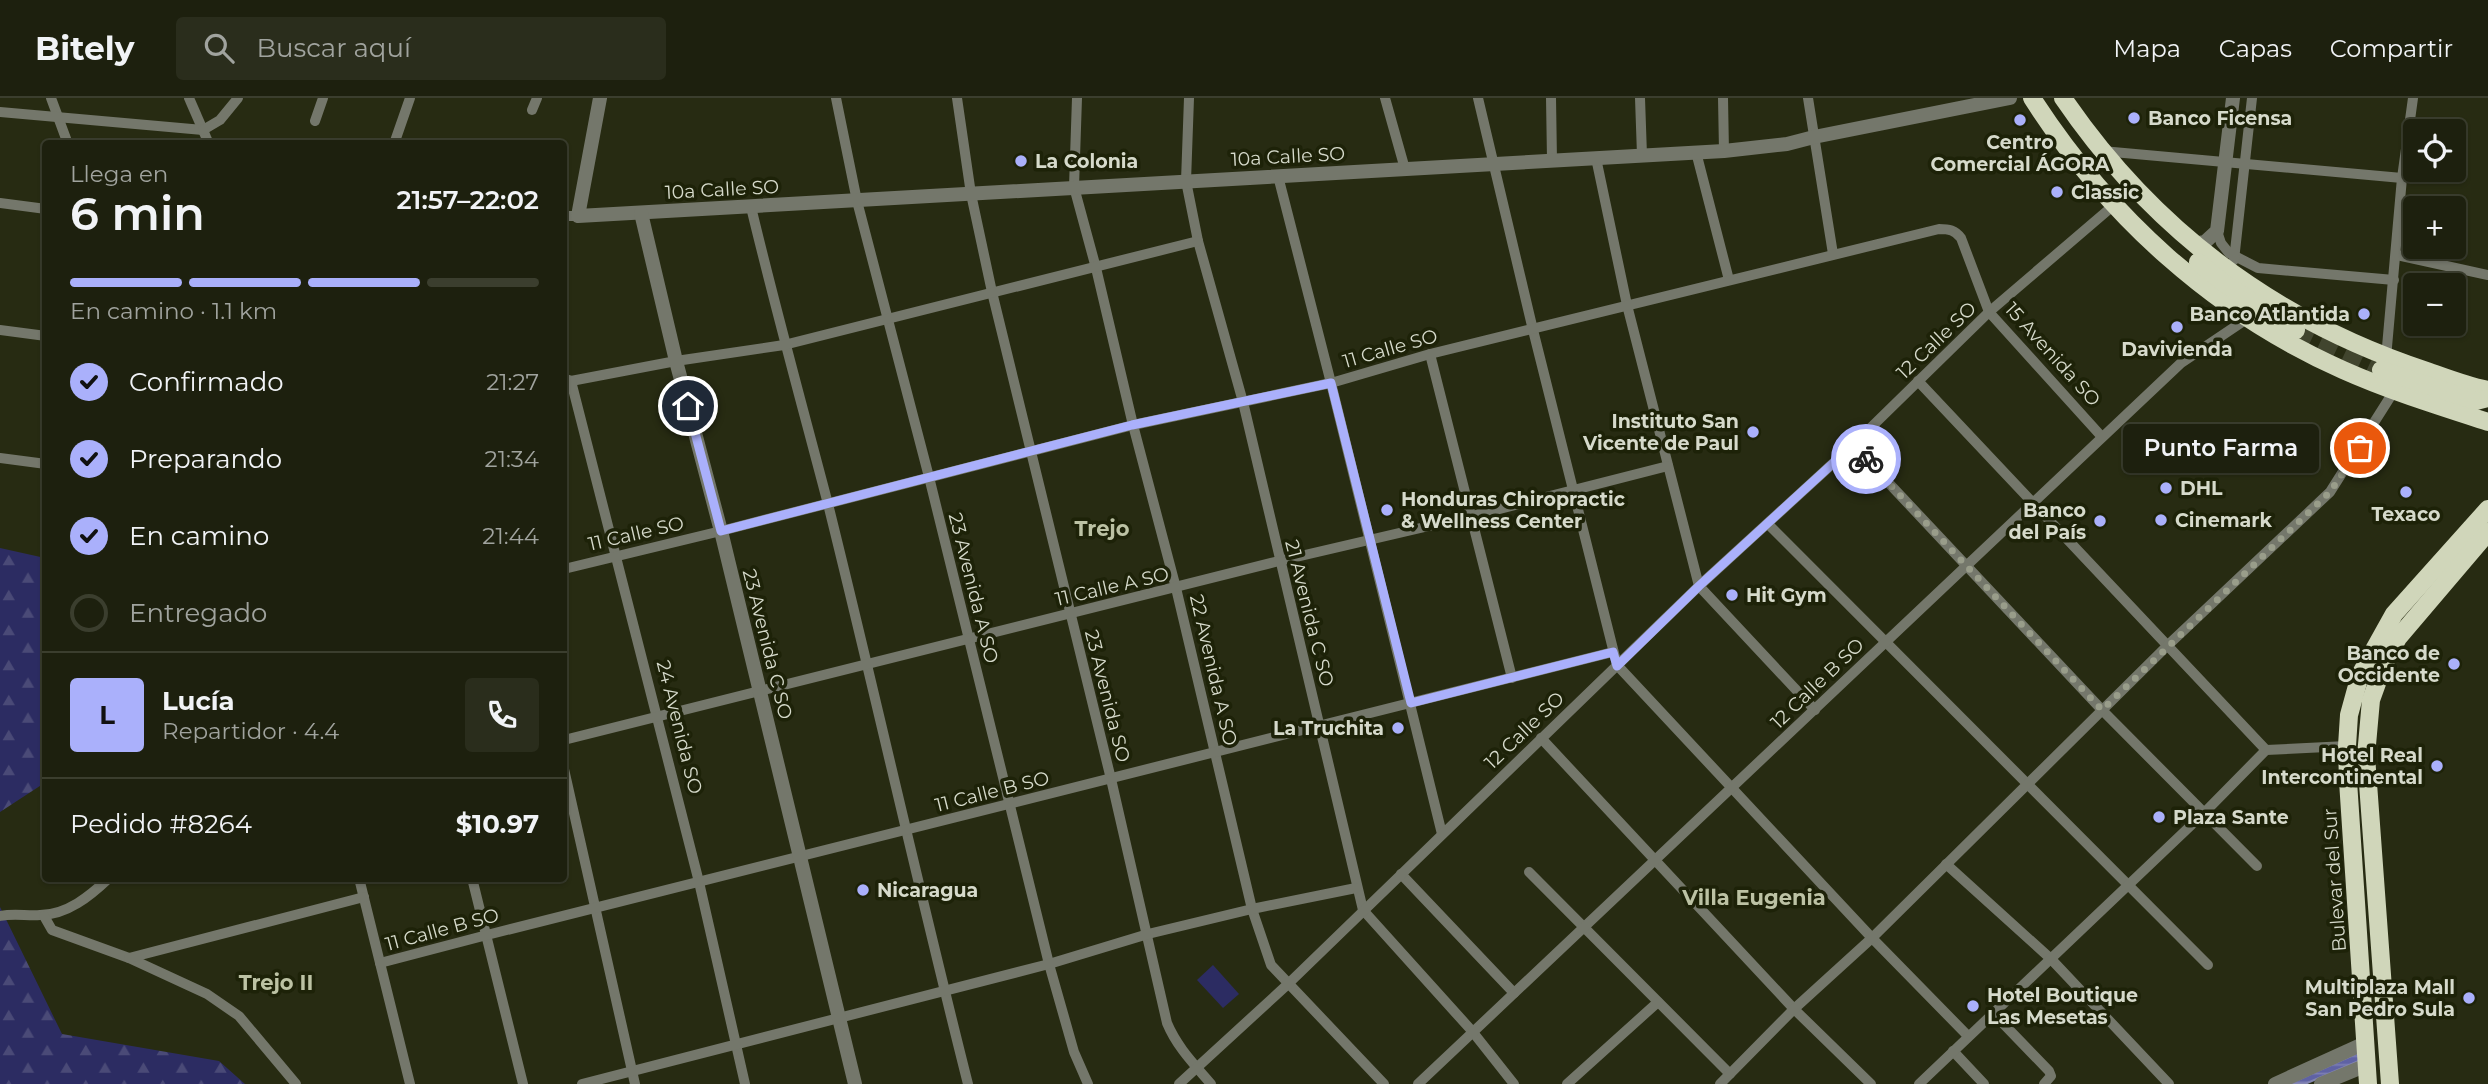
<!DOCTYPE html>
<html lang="es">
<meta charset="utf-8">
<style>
body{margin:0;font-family:Montserrat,sans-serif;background:#2a2d1c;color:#f1f3f6;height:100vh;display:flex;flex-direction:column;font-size:26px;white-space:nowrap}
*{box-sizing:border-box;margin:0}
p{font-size:23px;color:#a0a39e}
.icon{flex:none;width:38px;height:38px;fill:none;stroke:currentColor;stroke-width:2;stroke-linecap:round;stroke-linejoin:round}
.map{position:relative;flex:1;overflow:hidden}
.side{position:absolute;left:42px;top:42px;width:525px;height:742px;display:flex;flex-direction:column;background:#1d200e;border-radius:7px;box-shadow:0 2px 5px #0004,0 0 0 2px #3b3e2e}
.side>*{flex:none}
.fabs{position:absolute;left:2403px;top:21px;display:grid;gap:14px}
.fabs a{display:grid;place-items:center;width:63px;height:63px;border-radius:7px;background:#1d200e;box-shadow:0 2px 5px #0004,0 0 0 2px #3b3e2e;font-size:35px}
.pin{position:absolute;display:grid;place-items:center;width:60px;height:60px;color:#fff;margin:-30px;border:4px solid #fff;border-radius:50%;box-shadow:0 2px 7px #0007}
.courier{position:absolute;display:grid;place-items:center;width:70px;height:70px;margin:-35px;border:5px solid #aab0fb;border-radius:50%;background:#fff;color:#222;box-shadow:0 2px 9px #0007}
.bubble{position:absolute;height:49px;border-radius:7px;background:#1d200e;box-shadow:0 2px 5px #0004,0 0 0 2px #3b3e2e;font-size:23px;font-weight:600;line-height:49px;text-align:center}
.head em{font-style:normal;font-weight:600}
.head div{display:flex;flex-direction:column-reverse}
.head{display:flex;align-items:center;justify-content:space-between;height:119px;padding:0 28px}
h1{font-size:46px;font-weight:600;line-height:52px}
.bar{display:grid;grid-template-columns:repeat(4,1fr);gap:10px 7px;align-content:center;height:84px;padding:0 28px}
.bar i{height:9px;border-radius:5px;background:#3b3e2e}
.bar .current{background:#aab0fb}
.bar p{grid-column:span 4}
.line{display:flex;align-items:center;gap:18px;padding:0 28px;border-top:2px solid #3b3e2e}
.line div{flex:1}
.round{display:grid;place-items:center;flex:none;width:74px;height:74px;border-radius:7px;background:#2a2d1c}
ol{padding:0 28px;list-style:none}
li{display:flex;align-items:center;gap:21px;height:77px}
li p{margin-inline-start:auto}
li .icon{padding:7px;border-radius:50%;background:#aab0fb;color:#111;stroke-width:4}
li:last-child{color:#a0a39e}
li i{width:38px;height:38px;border:4px solid #3b3e2e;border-radius:50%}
header{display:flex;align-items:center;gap:42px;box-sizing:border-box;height:98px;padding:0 35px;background:#1d200e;border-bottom:2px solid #3b3e2e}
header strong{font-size:33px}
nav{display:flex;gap:38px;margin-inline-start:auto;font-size:24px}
.search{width:490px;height:63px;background:#2a2d1c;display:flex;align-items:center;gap:18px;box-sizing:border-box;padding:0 24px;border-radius:7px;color:#a0a39e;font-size:26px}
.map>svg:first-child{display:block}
.green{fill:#2c2c62}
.forest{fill:url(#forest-firs)}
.water{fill:url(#water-rules);stroke:#8386b0;stroke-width:2}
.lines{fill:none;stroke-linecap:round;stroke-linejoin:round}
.trunk-tunnel{stroke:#41452e;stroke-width:18;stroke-dasharray:18 9;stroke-linecap:butt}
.minor{stroke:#74776b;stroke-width:10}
.tertiary{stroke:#74776b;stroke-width:14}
.trunk{stroke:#d0d6ba;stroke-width:18}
.done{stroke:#999d8a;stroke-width:7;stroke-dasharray:0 12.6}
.route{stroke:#aab0fb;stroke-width:9}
.poi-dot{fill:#aab0fb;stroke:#1d2208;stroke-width:2.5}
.labels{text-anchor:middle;stroke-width:7;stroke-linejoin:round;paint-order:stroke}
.poi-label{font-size:19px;font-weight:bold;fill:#d6dacb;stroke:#1d2208;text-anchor:start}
.street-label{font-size:19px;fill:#d6dacb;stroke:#1d2208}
.neighbourhood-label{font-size:21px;font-weight:bold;fill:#bcc2a4;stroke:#1d2208}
</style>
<header>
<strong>Bitely</strong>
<div class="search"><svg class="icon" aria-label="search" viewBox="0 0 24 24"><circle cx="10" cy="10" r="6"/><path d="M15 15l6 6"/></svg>Buscar aquí</div>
<nav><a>Mapa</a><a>Capas</a><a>Compartir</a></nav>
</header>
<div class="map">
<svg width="2488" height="986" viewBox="0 0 2488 986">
<defs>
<pattern id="forest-firs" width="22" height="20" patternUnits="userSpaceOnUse" patternTransform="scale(1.75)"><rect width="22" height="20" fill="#2c2c62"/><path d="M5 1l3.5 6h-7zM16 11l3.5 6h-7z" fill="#4a4a77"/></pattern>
<pattern id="water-rules" width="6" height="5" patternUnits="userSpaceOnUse" patternTransform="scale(1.75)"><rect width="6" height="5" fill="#5f62a4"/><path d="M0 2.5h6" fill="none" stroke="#7d7fb3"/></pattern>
</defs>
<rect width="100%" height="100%" fill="#272b12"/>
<polygon class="green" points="1213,867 1239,896 1223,910 1197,882"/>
<g class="forest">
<polygon points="0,450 45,460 46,684 0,714"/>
<polygon points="0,809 62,936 219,963 245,986 0,986"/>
</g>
<polygon class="water" points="2360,954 2361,962 2305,986 2289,986"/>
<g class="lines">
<polyline class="trunk-tunnel" points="2296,232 2381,272"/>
<g class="minor">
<polyline points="51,0 68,46"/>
<polyline points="189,0 209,46"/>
<polyline points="836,0 857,103 929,379 1049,866 1074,954 1088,986"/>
<path d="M957,0l14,96 21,98 119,487 56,244c10,24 27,41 44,61"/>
<polyline points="1077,0 1074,89 1096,170 1133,327 1176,490 1252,811 1271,867 1384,986"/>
<polyline points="1189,0 1186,83 1198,143 1243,304 1363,812 1472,933 1514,986"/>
<polyline points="1385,0 1405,71"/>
<polyline points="1478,0 1533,232 1617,567 1872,840 1968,938"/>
<polyline points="1551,0 1552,62"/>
<polyline points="1640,0 1642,57"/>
<polyline points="1723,0 1724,53"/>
<polyline points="1808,0 1833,156"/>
<polyline points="532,12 537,0"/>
<polyline points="0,14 203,32"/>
<polyline points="315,23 323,0"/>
<polyline points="203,32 220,22 238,0"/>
<polyline points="394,46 410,0"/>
<polyline points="2102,53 2402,80"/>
<polyline points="1696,54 1729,182"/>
<polyline points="1596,60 1627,207 1699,488 1815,612"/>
<polyline points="1278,78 1331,285 1442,736"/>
<polyline points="0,105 46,111"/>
<path d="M751,109c24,100 51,198 77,297 48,193 91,387 140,580"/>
<polyline points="564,118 578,118"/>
<polyline points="2217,133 2221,145 2229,155 2258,170 2394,182"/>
<polyline points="2397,157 2488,177"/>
<polyline points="2234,162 2252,0"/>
<polyline points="0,232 46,238"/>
<polyline points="1430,256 1512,580"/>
<polyline points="2386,260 2402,80 2413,0"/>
<polyline points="564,280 571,283 676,263 784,247 1198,143"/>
<polyline points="571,283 699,784 745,986"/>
<polyline points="1918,283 2266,652"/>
<polyline points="1853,347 2102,612 2257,768"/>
<polyline points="0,360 46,366"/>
<polyline points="1768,426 2208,867"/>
<path d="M564,471l157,-38 412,-106 198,-42 99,-29 509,-125c10,0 16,1 22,9l28,74 113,125"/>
<polyline points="1541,640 1794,911 1871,986"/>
<polyline points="564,642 1279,463 1472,418 1668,368"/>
<polyline points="564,671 635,986"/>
<polyline points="1946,766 2051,861 2169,986"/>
<polyline points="1529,774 1730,976"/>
<polyline points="1401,776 1514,895"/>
<polyline points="359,780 410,986"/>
<polyline points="472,780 523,986"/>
<path d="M0,818c13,-3 27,0 40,-1 27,0 50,-19 69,-37"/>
<polyline points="44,818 52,832 129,860 207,896 239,918 296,986"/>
<polyline points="129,860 364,799"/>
<polyline points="380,865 487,837 1613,554"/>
<polyline points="1993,915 2049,973 2051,978 2044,986"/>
<polyline points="1953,953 1984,986"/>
<polyline points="582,986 1049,866 1148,836 1252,811 1356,790"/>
<polyline points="1179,986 1288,886 1699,488 1853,347 1989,214 2114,107"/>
<polyline points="1418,986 2181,265 2248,220"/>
<polyline points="1567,986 1658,904"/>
<polyline points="1720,986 1794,911 1872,840 2167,548 2330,394 2394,293"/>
<polyline points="1919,986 2204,715 2266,652 2347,648"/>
</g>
<g class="tertiary">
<polyline points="600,0 578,118 1724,53 1787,46 1814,39 2010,0"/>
<polyline points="641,115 676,263 721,433 855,986"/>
<polyline points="2194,146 2205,144 2217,133 2233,0"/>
<polyline points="2275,986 2365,945"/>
<polyline points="2321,986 2367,967"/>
</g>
<g class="trunk">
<path d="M2032,0c76,118 182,215 311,272 47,21 96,36 145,52"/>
<path d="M2063,0c90,132 212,223 364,273 20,7 40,15 61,19"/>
<polyline points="2198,164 2225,186 2296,232"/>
<polyline points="2381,272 2476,303 2488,300"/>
<polyline points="2368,986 2348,683 2347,648 2349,617 2360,577 2394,516 2488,411"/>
<polyline points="2390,986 2366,658 2371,602 2384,566 2398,540 2488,434"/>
</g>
</g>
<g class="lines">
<polyline class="done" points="1866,361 2102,612 2330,394 2360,350"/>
<polyline class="route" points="688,308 721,433 1132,327 1331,285 1411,605 1613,554 1617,568 1699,488 1853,347 1866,361"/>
</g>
<g class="poi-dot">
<circle cx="2134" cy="20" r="7"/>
<circle cx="2020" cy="22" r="7"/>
<circle cx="1021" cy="63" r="7"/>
<circle cx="2057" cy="94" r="7"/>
<circle cx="2364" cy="216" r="7"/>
<circle cx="2177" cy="229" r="7"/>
<circle cx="1753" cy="334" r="7"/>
<circle cx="2166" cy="390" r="7"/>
<circle cx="2406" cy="394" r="7"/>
<circle cx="1387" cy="412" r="7"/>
<circle cx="2161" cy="422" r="7"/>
<circle cx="2100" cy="423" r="7"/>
<circle cx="1732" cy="497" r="7"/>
<circle cx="2454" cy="566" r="7"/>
<circle cx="1398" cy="630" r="7"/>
<circle cx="2437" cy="668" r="7"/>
<circle cx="2159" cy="719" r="7"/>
<circle cx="863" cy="792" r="7"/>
<circle cx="2469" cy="900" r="7"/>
<circle cx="1973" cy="908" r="7"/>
</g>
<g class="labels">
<g class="poi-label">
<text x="2148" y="27">Banco Ficensa</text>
<text x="2020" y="51" text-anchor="middle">Centro<tspan x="2020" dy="22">Comercial ÁGORA</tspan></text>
<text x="1035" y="70">La Colonia</text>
<text x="2071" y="101">Classic</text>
<text x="2350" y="223" text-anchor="end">Banco Atlantida</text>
<text x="2177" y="258" text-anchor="middle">Davivienda</text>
<text x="1739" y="330" text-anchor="end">Instituto San<tspan x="1739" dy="22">Vicente de Paul</tspan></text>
<text x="2180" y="397">DHL</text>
<text x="1401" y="408">Honduras Chiropractic<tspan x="1401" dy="22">&amp; Wellness Center</tspan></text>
<text x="2086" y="419" text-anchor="end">Banco<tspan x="2086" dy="22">del País</tspan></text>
<text x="2406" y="423" text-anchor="middle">Texaco</text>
<text x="2175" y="429">Cinemark</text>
<text x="1746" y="504">Hit Gym</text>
<text x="2440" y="562" text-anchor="end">Banco de<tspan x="2440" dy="22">Occidente</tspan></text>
<text x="1384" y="637" text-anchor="end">La Truchita</text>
<text x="2423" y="664" text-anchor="end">Hotel Real<tspan x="2423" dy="22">Intercontinental</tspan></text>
<text x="2173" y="726">Plaza Sante</text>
<text x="877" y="799">Nicaragua</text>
<text x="2455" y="896" text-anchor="end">Multiplaza Mall<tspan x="2455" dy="22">San Pedro Sula</tspan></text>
<text x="1987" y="904">Hotel Boutique<tspan x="1987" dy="22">Las Mesetas</tspan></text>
</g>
<g class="street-label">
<text transform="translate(1288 58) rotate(-3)" y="7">10a Calle SO</text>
<text transform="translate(722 91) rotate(-3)" y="7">10a Calle SO</text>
<text transform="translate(1936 242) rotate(-44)" y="7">12 Calle SO</text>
<text transform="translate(1390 250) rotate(-16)" y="7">11 Calle SO</text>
<text transform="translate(2053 256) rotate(48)" y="7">15 Avenida SO</text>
<text transform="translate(636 435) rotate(-13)" y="7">11 Calle SO</text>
<text transform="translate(1112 488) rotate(-13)" y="7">11 Calle A SO</text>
<text transform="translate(974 490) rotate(76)" y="7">23 Avenida A SO</text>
<text transform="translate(1310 515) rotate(76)" y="7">21 Avenida C SO</text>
<text transform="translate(768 546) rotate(76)" y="7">23 Avenida C SO</text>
<text transform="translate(1214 572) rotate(77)" y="7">22 Avenida A SO</text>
<text transform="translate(1817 585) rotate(-44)" y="7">12 Calle B SO</text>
<text transform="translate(1108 598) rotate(76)" y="7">23 Avenida SO</text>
<text transform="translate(680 629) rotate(76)" y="7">24 Avenida SO</text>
<text transform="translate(1524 632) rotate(-44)" y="7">12 Calle SO</text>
<text transform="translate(992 693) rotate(-14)" y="7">11 Calle B SO</text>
<text transform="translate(2334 782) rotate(-94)" y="7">Bulevar del Sur</text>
<text transform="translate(442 831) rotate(-15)" y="7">11 Calle B SO</text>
</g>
<g class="neighbourhood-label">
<text x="1102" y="438">Trejo</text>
<text x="1754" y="807">Villa Eugenia</text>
<text x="276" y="892">Trejo II</text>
</g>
</g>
</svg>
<div class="fabs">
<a><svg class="icon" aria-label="locate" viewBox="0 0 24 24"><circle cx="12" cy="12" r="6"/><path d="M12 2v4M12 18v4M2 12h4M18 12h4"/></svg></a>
<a>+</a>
<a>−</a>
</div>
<div class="pin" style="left:2360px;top:350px;background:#ea580c"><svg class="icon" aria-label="bag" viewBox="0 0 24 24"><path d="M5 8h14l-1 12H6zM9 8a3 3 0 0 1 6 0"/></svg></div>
<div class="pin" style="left:688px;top:308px;background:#1f2937"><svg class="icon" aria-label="home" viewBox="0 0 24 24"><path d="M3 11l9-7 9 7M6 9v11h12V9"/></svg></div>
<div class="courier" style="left:1866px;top:361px"><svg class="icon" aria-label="bike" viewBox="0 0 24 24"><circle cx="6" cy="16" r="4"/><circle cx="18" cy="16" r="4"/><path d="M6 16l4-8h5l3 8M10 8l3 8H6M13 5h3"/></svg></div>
<div class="bubble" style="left:2123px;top:326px;width:196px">Punto Farma</div>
<section class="side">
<div class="head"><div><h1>6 min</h1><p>Llega en</p></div><em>21:57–22:02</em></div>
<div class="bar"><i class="current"></i><i class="current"></i><i class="current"></i><i></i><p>En camino · 1.1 km</p></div>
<ol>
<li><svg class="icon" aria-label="check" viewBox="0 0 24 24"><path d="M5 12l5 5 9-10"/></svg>Confirmado<p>21:27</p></li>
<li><svg class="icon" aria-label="check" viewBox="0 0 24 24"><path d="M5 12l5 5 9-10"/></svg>Preparando<p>21:34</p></li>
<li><svg class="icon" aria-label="check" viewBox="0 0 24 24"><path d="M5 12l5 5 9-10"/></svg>En camino<p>21:44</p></li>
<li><i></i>Entregado</li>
</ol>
<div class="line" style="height:126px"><b class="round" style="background:#aab0fb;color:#111">L</b><div><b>Lucía</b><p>Repartidor · 4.4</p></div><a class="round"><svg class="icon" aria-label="phone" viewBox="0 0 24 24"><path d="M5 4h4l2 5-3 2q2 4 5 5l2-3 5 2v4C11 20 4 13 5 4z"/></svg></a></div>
<div class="line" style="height:91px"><div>Pedido #8264</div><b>$10.97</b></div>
</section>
</div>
